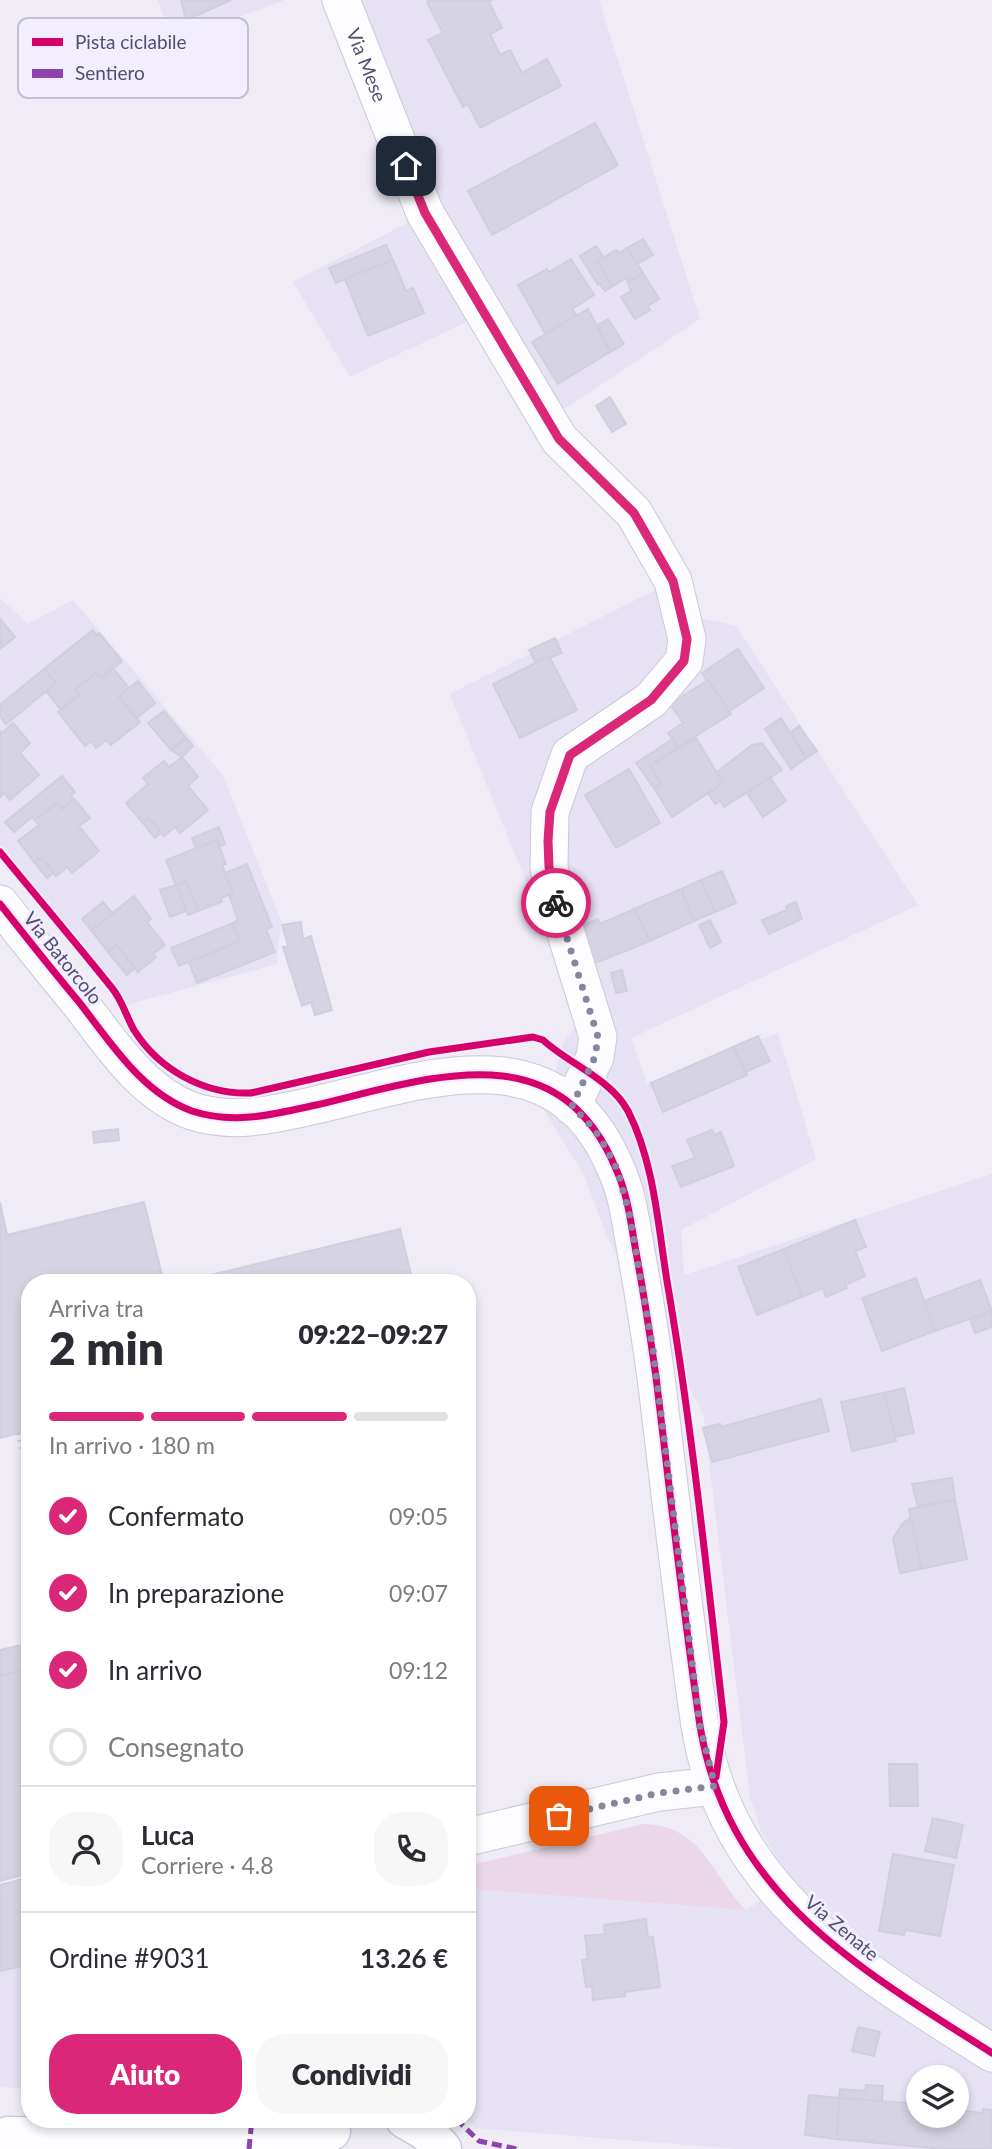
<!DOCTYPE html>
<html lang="it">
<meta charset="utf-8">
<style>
body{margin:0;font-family:Lato,sans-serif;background:#f7f7f7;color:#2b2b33;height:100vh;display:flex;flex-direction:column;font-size:26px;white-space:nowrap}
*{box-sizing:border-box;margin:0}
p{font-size:23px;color:#7c7c81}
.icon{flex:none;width:38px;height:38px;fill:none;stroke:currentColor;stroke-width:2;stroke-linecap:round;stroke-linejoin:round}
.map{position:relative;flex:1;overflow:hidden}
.panel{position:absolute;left:21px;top:1274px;width:455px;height:854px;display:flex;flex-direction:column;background:#fff;border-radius:28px;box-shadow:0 4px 10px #0003}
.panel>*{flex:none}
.tools{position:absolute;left:906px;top:2065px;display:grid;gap:14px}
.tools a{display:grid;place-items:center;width:63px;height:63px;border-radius:50%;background:#fff;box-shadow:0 4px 10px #0003;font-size:35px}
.pin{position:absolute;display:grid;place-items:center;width:60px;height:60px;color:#fff;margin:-30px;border-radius:14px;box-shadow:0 4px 10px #0006}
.courier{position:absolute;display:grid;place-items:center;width:70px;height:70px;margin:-35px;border:5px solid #db2777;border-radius:50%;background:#fff;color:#222;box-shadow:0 2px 9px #0007}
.headline em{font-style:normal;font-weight:800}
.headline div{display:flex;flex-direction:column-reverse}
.headline{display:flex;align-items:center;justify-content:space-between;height:119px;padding:0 28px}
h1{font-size:46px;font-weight:800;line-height:52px}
.bar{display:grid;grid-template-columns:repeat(4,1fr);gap:10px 7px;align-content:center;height:84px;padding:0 28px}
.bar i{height:9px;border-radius:5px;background:#e1e1e2}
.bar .on{background:#db2777}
.bar p{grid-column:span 4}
.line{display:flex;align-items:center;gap:18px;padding:0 28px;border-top:2px solid #e1e1e2}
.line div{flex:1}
.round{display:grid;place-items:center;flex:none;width:74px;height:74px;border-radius:28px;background:#f7f7f7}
ol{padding:0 28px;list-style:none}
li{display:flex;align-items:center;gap:21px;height:77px}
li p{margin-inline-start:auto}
li .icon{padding:7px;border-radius:50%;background:#db2777;color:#fff;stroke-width:4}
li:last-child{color:#7c7c81}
li i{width:38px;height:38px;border:4px solid #e1e1e2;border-radius:50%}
.cta{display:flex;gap:14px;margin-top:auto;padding:14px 28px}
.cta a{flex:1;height:80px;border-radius:28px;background:#db2777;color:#fff;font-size:28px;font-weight:800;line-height:80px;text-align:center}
.cta a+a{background:#f7f7f7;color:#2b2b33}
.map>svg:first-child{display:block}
.residential{fill:#e6e1f3;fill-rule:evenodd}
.green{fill:#ead8e8}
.building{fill:#d6d4e2;stroke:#d1cfde;stroke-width:2}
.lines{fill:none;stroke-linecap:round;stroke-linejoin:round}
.minor-casing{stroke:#cccad7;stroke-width:39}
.tertiary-casing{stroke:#cccad7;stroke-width:41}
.path{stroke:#cdccd6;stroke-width:4.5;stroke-dasharray:2 5;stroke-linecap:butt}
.minor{stroke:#fdfcfe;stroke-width:37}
.tertiary{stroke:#fdfcfe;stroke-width:38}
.quiet{stroke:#8e44ad;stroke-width:5;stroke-dasharray:10 5;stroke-linecap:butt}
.cycleway-casing{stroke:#f3eefd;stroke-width:11}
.cycleway{stroke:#d6006c;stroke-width:7}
.done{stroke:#8885a0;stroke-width:7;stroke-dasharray:0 12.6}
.route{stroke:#db2777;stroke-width:9}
.labels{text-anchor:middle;stroke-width:6;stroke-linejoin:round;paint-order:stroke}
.street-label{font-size:19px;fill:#514e71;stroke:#f3eefd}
.key{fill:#f3eefd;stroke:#c2bed3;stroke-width:2}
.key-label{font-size:19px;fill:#514e71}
</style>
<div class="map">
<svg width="992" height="2149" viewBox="0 0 992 2149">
<rect width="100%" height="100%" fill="#efecf6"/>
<g class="residential">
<polygon points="158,0 285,0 172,42"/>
<polygon points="320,0 599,0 700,319 563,410 484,314 350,377 293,282 413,220"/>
<path d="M673,581l7,33 56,12 182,279 -287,133 16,45 131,-50 38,126 -135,71 3,45 308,-101v975h-253l-264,-21 -8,-9v-230l279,21 45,-29 -30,-50 -11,-34 -47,-384 -96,-176 -23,-62 -40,-65 20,-69 18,-21 -132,-326zM919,2077h38v39h-38z"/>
<polygon points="0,598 28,624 73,600 223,775 281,920 277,964 126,1005 0,852"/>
<polygon points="30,1889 30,2089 0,2087 0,1896"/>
</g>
<path class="green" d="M643,1824c60,1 68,51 103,86l-279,-21v-23z"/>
<g class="building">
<polygon points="181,0 231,0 186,20"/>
<polygon points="431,0 492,0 489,2 502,28 490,34 500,55 510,50 522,73 547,59 561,86 480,128 468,104 463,107 428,40 443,33 427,2"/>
<polygon points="595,123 618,165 492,235 468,191"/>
<polygon points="643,239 653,255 637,264 627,248"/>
<polygon points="386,245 393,260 336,283 329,268"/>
<polygon points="596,246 604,258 597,261 613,286 605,291 600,284 598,285 580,256"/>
<polygon points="627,248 643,273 628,282 626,278 613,286 597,261 616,250 619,253"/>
<polygon points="571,259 594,295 572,309 577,316 546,335 518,285 547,269 549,272"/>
<polygon points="393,260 406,291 413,288 424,313 368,336 345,279"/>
<polygon points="643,273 659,299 648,306 650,310 635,319 621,297 631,291 628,282"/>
<polygon points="588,309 610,352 558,384 532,342"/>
<polygon points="608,319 624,344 610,352 598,325"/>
<polygon points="610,397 626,424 612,432 596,406"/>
<polygon points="0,619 15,637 0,649"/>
<polygon points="93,630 97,635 99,633 122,661 101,678 96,673 75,690 79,695 61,710 46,691 56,683 44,669"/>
<polygon points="555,638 562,653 536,663 529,650"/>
<polygon points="738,649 764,688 728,712 702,673"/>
<polygon points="549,656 577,710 520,738 493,684"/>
<polygon points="113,668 129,688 119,697 140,722 111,745 106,740 96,748 91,741 85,746 58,712 79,695 75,690 96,673 101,678"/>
<polygon points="44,669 56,683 6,724 0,716 0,705"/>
<polygon points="708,680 731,714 678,747 668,733 683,723 670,704"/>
<polygon points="138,681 155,703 137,718 119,697"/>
<polygon points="164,711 186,738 171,750 148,723"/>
<polygon points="781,718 806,758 791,769 765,729"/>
<polygon points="13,723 30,743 20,753 39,775 10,800 4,793 0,797 0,731 2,733"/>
<polygon points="799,726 817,751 806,758 791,732"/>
<polygon points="186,738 193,746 182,757 171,750"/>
<polygon points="696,738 723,783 672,817 654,788 661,783 650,766"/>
<polygon points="673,739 678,747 650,766 661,783 654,788 636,763"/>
<polygon points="762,743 782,770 724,807 720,801 715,804 708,793 723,783 717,772 752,745"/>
<polygon points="182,757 198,777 188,786 208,810 180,833 175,827 164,836 149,818 143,823 126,803 148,784 143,778 164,761 169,767"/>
<polygon points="629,769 660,823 616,848 585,795"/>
<polygon points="62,776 75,792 71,795 74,799 62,809 57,803 35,820 32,817 14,832 5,822"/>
<polygon points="770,777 786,801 763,817 747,793"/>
<polygon points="74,799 90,818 79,826 99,851 72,873 67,867 56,876 41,858 34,862 18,841 39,825 35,820 57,803 62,809"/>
<polygon points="149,818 161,833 155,838 143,823"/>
<polygon points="219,827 225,844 220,846 217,840 196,849 192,838"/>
<polygon points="217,840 226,864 222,865 233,893 221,898 222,902 198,911 186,881 176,885 166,860"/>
<polygon points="41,858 54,872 47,878 34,862"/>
<polygon points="247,864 272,927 266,929 275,952 197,983 189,962 240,941 233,923 238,920 229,895 233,893 225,873"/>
<polygon points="722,871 736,903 715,912 701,880"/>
<polygon points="701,880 715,912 694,921 681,889"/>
<polygon points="186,881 198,911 188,915 177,885"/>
<polygon points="177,885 186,911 170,917 160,890"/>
<polygon points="681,889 694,921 650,941 634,909"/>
<polygon points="134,896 151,919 147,922 165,945 153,954 156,957 138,972 116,945 108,952 91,930"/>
<polygon points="103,902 113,914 91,930 82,919"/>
<polygon points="796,902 802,919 769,934 762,920 787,910 786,906"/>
<polygon points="634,909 650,941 588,966 573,930 598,919 600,924"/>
<polygon points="710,920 721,942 710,948 699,925"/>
<polygon points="301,922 303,939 311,936 332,1010 315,1015 311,1002 302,1006 283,947 288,946 282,925"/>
<polygon points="233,923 240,941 179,966 171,948"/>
<polygon points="116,945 135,968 127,975 108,952"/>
<polygon points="622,970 627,991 616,993 611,973"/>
<polygon points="758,1036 770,1061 746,1072 733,1047"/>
<polygon points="733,1047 747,1075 663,1112 651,1083"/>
<polygon points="118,1129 119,1140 94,1143 93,1132"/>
<polygon points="712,1130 715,1135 721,1132 734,1166 681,1187 672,1166 695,1158 687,1140"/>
<polygon points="0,1202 7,1235 144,1202 164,1283 30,1283 30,1430 0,1438"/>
<polygon points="855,1220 866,1247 855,1251 865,1276 845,1285 847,1288 826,1297 823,1288 802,1297 784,1249"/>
<polygon points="400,1229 413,1283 178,1283"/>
<polygon points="784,1249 802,1297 757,1315 738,1267"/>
<polygon points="916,1278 935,1331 882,1351 862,1298"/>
<polygon points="980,1280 992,1311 935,1331 924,1301"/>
<polygon points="992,1311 992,1327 975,1333 970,1319"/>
<polygon points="904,1388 914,1433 895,1437 884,1393"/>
<polygon points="884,1393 896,1441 852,1451 841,1402"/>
<polygon points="821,1399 829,1431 712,1462 703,1428 720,1424 721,1427"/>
<polygon points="952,1478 955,1500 918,1506 912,1484"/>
<polygon points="955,1500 967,1559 921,1569 909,1509"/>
<polygon points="467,1506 472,1526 467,1527"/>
<polygon points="911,1517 921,1569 900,1573 893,1539 902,1524"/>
<polygon points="30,1643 30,1669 0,1676 0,1650"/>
<polygon points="30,1669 30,1873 0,1881 0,1676"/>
<polygon points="889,1764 917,1764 918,1806 890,1806"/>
<polygon points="933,1818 963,1825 956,1858 925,1851"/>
<polygon points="893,1854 954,1865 940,1936 905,1930 904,1935 879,1931"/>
<polygon points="30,1877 30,1964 1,1971 0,1885"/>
<polygon points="646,1919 648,1938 653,1937 660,1987 625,1992 625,1996 593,2000 592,1986 586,1987 582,1960 588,1959 585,1936 605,1934 604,1925"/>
<polygon points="858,2027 880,2032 874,2056 852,2051"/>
<polygon points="866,2085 883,2086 882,2101 839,2098 840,2089 865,2091"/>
<polygon points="809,2095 839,2098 837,2139 805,2135"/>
<polygon points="839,2098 919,2104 919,2116 957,2116 957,2110 983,2113 983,2109 992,2110 992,2149 943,2149 837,2139"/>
</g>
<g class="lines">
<g class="minor-casing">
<g id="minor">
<path id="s1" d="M341,0l84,213 134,226 75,74 39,68 14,58 -3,22 -33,39 -81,55 -20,57 -1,55 6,31 43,139 -3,20 -23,49"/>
<path d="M0,904c26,33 52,66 79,98 31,40 63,91 113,109 42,14 83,3 124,-6 112,-26 242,-76 300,64 12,26 15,55 20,83 8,42 14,83 20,125 14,116 27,233 44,349 28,169 160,243 292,327"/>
<polyline points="467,1837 659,1792 715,1786"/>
</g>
</g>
<g class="tertiary-casing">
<g id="tertiary">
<polyline points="405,2119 427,2132 442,2149"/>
<polyline points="8,2136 288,2140 304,2138 331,2131"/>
</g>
</g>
<polyline class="path" points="18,1433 30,1484"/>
<use href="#minor" class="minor"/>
<use href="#tertiary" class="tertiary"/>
<g class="quiet">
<polyline points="262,2119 286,2119"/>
<polyline points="456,2119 479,2141 517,2149"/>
<polyline points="249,2149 252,2119"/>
</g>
<g class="cycleway-casing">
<g id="cycleway">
<path d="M0,852c37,45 75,90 112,136 10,12 14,28 22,42 25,40 71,65 117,63l178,-41 104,-15 10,3c26,24 68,39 85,71 26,51 30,114 39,170 25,146 40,293 57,441l-8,55"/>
<path d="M0,904c26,33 52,66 79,98 31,40 63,91 113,109 42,14 83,3 124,-6 112,-26 242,-76 300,64 12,26 15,55 20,83 8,42 14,83 20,125 14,116 27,233 44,349 28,169 160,243 292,327"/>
</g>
</g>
<use href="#cycleway" class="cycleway"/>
</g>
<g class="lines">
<polyline class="done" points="556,903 598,1037 595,1057 572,1106 594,1129 606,1148 617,1169 629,1212 653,1350 700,1726 715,1786 659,1793 559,1816"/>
<polyline class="route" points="406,166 425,213 559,439 634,513 673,581 687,639 684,661 651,700 570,755 550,812 548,841 549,867 556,903"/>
</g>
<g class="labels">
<g class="street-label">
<text dy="7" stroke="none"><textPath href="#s1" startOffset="70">Via Mese</textPath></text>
<text transform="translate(63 958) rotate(51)" y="7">Via Batorcolo</text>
<text transform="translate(842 1928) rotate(40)" y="7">Via Zenate</text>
</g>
</g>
<rect x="18" y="18" width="230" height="80" rx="10" class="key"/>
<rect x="32" y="38" width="31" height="8" fill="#d6006c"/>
<rect x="32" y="69" width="31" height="9" fill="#8e44ad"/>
<g class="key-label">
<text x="75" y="49">Pista ciclabile</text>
<text x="75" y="80">Sentiero</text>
</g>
</svg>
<div class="tools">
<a><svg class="icon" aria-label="layers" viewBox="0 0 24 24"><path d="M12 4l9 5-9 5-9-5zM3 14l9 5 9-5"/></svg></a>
</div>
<div class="pin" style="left:559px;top:1816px;background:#ea580c"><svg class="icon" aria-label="bag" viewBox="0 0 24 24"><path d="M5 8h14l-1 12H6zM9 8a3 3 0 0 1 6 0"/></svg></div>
<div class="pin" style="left:406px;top:166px;background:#1f2937"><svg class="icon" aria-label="home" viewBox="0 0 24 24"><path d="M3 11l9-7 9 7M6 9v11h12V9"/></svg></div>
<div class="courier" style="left:556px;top:903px"><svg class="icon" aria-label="bike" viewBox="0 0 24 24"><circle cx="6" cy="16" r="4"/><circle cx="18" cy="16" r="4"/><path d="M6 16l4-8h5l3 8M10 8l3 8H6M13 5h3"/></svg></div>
<section class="panel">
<div class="headline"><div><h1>2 min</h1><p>Arriva tra</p></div><em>09:22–09:27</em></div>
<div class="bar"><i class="on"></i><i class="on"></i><i class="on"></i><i></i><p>In arrivo · 180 m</p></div>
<ol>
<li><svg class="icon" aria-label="check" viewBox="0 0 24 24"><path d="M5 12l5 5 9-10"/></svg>Confermato<p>09:05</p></li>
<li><svg class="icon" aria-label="check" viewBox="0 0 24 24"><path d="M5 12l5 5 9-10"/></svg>In preparazione<p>09:07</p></li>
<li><svg class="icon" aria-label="check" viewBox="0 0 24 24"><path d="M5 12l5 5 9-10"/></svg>In arrivo<p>09:12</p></li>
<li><i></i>Consegnato</li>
</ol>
<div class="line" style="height:126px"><a class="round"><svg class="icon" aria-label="person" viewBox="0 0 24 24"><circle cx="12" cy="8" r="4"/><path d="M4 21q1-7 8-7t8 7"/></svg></a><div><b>Luca</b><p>Corriere · 4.8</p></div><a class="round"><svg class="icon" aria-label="phone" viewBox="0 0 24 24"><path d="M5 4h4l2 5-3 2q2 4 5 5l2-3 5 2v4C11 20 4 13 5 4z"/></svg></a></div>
<div class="line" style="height:91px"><div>Ordine #9031</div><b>13.26 €</b></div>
<div class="cta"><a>Aiuto</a><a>Condividi</a></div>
</section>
</div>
